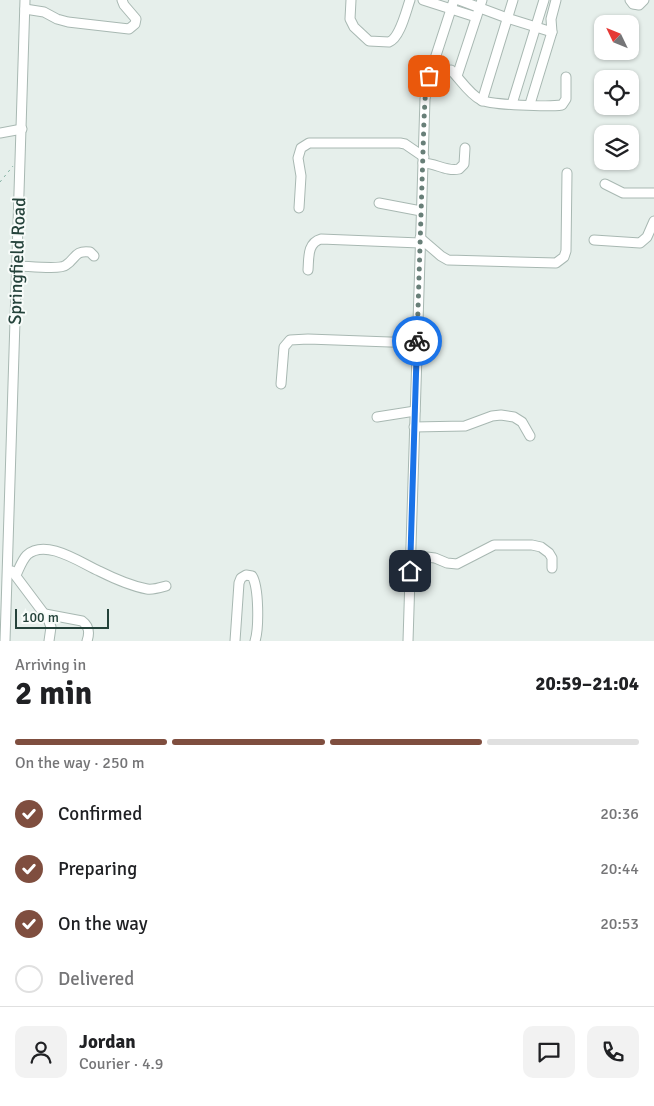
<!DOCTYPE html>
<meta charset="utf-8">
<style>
body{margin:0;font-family:Signika,sans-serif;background:#f2f2f2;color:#202124;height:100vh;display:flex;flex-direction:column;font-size:19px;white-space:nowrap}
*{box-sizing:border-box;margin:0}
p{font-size:16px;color:#757577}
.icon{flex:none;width:28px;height:28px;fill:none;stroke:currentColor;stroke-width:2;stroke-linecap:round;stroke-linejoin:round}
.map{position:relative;height:641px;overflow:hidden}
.panel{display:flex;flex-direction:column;background:#fff;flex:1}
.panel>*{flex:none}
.needle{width:32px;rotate:313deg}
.buttons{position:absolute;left:594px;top:15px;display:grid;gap:10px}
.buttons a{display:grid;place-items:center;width:45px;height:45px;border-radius:10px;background:#fff;box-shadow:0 1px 4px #0004;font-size:25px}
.scale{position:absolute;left:15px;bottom:12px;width:94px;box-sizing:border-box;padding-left:5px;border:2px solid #24423a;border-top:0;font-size:14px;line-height:18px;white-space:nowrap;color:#24423a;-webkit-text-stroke:4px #f7fbf9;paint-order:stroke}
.pin{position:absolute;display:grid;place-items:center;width:42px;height:42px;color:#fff;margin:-21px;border-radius:10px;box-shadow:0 2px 8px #0006}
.courier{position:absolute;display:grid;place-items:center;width:50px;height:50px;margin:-25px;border:4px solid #1a73e8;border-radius:50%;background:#fff;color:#222;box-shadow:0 1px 6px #0007}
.headline em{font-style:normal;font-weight:700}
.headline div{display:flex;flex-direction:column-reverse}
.headline{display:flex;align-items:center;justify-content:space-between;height:85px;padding:0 15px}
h1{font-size:32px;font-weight:700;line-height:38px}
.bar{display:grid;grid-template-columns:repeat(4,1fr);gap:8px 5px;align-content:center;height:60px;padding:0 15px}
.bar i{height:6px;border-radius:4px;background:#e0e0e0}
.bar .active{background:#7f4e3f}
.bar p{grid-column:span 4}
.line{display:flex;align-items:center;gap:12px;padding:0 15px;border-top:1px solid #e0e0e0}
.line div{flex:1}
.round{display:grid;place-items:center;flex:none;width:52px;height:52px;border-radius:10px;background:#f2f2f2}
ol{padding:0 15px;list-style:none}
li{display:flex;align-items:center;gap:15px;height:55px}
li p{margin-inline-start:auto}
li .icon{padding:5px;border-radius:50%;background:#7f4e3f;color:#fff;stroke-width:4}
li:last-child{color:#757577}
li i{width:28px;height:28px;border:2px solid #e0e0e0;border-radius:50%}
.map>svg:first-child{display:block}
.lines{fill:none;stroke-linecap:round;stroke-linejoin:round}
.minor-casing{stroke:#a8b8b2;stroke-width:11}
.path{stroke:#86b3a5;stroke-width:1;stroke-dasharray:2.5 4;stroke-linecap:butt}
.minor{stroke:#fff;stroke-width:9}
.done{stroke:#687f78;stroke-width:5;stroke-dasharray:0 9}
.route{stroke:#1a73e8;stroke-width:6}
.labels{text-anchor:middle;stroke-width:4;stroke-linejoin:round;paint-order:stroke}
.street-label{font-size:18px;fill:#24423a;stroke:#f7fbf9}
</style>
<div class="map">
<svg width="654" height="641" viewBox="0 0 654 641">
<rect width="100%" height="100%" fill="#e6efeb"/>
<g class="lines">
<g class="minor-casing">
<g id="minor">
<path d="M351,0l-1,19 4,8 15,14 20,1c11,-4 17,-31 21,-42"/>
<polyline points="423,0 476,17"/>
<polyline points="459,0 507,18 552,32"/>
<polyline points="630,0 633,4 639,5 644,0"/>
<polyline points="25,9 44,12 57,19 68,22 129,29 135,24 136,19 124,5 122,0"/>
<path d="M451,70c9,9 18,24 30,30 10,5 68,7 81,5l4,-6v-22"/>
<polyline points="457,76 482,0"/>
<polyline points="482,101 513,0"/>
<polyline points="512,104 544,0"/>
<polyline points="530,104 552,32 551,19 556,0"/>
<polyline points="0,133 22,129"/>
<path d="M423,163c13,0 23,9 36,6l5,-5 1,-16"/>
<polyline points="605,184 623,193 654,193"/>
<polyline points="379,203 421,211"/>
<polyline points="299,208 301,176 298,158 301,148 309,143 400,143 405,144 424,157"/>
<polyline points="420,238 441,256 448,260 556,263 564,257 566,251 567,173"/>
<polyline points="594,240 640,243 647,237 654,221"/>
<path d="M17,266c10,0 43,4 49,-1 10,-6 8,-15 24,-13l4,4"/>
<path d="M308,270c1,-12 -1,-27 13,-31l99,4"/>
<polyline points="281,384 284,347 290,340 308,339 417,343"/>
<polyline points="377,417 415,411"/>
<polyline points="414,427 465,426 492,416 501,415 514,417 522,422 530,436"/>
<polyline points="410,555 435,558 447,563 457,564 494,545 532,545 541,547 549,553 552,558 552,568"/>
<polyline points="12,571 48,619 51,627 49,641"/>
<path d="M16,575c3,-6 6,-15 11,-20 19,-17 54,8 72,16 14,7 32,15 48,18 6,1 12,-1 19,-3"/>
<path d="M45,614l37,7c7,5 8,11 5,20"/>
<polyline points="5,641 25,0"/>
<path d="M235,641l4,-58 2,-5 5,-3 6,1c7,11 7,52 3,65"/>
<polyline points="408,641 425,99 429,77 454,0"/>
</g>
</g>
<polyline class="path" points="0,182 13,166"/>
<use href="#minor" class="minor"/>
</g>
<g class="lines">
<polyline class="done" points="417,341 424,120 425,99 429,76"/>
<polyline class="route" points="410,571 417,341"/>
</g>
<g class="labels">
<g class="street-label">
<text transform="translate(17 261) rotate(-88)" y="6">Springfield Road</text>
</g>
</g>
</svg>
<div class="buttons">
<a><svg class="needle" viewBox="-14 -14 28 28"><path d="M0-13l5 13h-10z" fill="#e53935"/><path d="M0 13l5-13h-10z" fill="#757577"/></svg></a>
<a><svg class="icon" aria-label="locate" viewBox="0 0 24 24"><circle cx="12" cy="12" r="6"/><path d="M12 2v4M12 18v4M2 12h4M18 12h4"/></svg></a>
<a><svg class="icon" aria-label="layers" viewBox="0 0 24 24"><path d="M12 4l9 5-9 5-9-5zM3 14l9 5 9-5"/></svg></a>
</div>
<div class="scale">100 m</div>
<div class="pin" style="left:429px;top:76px;background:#ea580c"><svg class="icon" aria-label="bag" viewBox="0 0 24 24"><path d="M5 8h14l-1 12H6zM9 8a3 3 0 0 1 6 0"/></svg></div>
<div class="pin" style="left:410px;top:571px;background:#1f2937"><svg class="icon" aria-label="home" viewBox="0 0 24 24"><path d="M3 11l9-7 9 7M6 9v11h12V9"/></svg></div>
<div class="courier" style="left:417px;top:341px"><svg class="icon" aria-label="bike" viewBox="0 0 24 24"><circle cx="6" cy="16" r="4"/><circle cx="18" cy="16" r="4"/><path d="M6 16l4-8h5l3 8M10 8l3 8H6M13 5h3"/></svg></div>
</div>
<section class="panel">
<div class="headline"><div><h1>2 min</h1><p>Arriving in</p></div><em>20:59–21:04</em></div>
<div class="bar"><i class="active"></i><i class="active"></i><i class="active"></i><i></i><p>On the way · 250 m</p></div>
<ol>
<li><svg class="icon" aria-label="check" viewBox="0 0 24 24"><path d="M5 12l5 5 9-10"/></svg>Confirmed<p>20:36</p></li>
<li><svg class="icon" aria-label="check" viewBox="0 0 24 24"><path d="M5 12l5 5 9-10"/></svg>Preparing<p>20:44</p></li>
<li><svg class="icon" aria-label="check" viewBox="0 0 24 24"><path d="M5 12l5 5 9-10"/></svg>On the way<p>20:53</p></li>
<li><i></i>Delivered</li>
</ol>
<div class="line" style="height:90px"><a class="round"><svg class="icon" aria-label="person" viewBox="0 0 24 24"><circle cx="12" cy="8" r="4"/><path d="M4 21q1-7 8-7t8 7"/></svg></a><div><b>Jordan</b><p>Courier · 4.9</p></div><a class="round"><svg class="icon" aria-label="chat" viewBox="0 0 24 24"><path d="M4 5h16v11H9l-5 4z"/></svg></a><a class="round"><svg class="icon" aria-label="phone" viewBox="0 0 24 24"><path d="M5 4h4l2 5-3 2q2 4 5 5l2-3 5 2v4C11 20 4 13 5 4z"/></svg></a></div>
</section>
